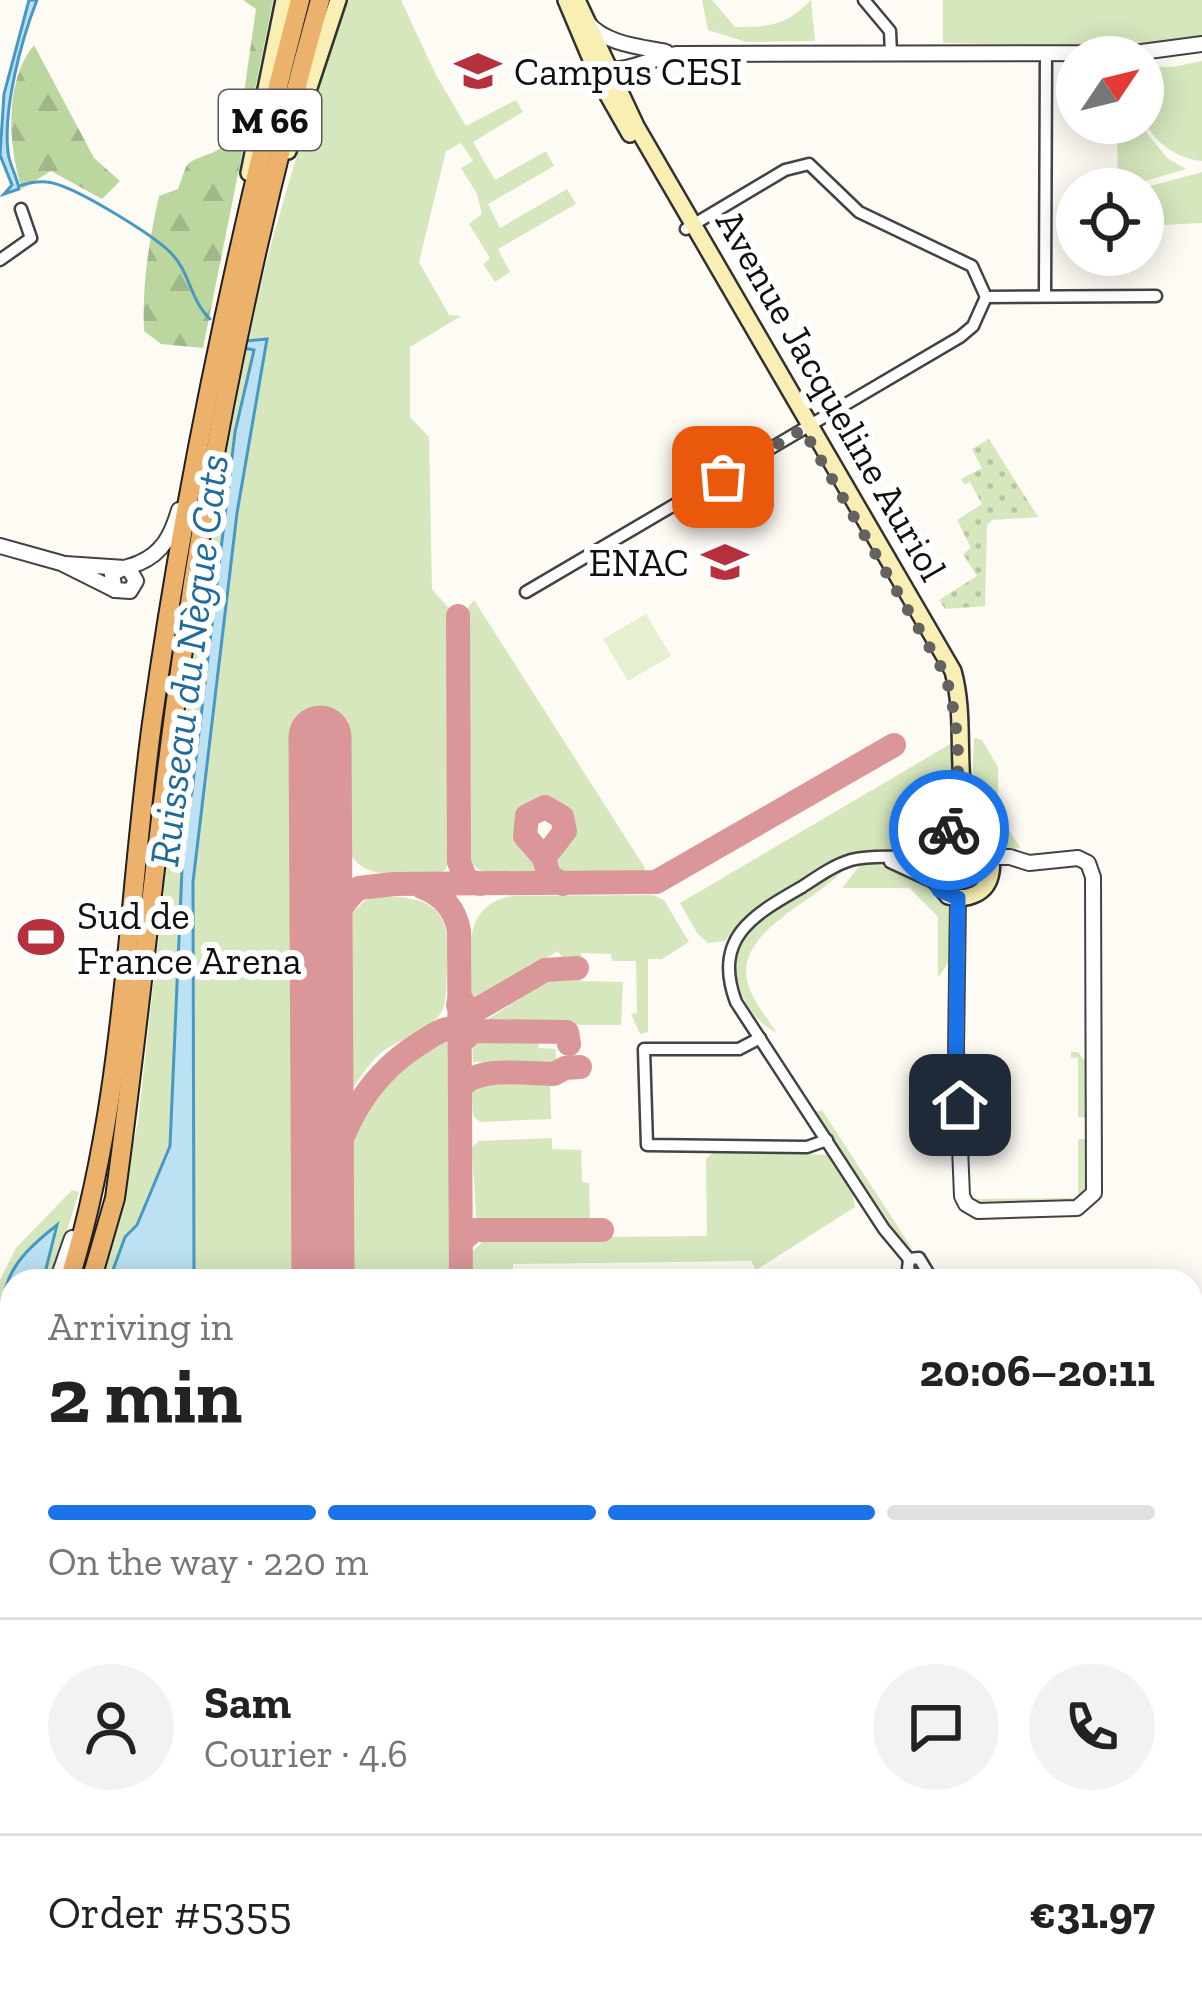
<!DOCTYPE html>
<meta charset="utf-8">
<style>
body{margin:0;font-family:"Zilla Slab",serif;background:#f2f2f2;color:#222;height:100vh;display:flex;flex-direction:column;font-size:45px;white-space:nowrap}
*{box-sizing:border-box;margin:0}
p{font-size:39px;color:#767676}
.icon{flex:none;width:66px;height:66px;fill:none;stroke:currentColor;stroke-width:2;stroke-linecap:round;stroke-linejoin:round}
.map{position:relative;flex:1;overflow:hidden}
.details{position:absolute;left:0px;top:1269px;width:1203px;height:747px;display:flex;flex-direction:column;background:#fff;border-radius:36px 36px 0 0;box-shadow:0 6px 30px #0003}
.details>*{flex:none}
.needle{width:78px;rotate:55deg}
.buttons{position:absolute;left:1056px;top:36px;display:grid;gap:24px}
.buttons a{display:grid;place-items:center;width:108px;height:108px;border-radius:50%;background:#fff;box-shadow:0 6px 30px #0003;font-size:60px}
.pin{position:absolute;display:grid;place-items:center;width:102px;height:102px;color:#fff;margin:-51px;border-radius:24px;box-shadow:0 6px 18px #0006}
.courier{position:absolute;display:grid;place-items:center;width:120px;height:120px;margin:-60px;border:9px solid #1a73e8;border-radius:50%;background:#fff;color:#222;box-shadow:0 3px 15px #0007}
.head em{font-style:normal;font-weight:800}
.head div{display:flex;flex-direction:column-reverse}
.head{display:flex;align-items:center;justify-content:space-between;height:204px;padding:0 48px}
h1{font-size:78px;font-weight:800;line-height:90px}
.bar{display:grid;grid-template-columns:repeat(4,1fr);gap:18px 12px;align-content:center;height:144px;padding:0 48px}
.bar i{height:15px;border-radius:9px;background:#e0e0e0}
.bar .selected{background:#1a73e8}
.bar p{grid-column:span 4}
.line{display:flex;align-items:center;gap:30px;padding:0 48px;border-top:3px solid #e0e0e0}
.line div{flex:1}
.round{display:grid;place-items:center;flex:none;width:126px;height:126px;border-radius:63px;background:#f2f2f2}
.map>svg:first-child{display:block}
.grass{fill:#d6e7be}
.forest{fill:url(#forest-firs)}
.park{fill:url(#park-dots)}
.pitch{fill:#e6efd0}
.water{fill:#bbe1f2;stroke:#4799c4;stroke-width:3}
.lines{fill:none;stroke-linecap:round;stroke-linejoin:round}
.stream{stroke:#4799c4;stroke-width:3}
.taxiway{stroke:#da9699;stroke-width:24}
.runway{stroke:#da9699;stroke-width:63}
.minor-casing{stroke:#434343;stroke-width:15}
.tertiary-casing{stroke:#434343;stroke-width:18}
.secondary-casing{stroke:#323232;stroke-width:20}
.trunk-casing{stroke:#212121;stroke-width:22}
.minor{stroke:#fff;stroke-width:10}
.tertiary{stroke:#fff;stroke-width:14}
.secondary{stroke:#f9eeb3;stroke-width:15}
.trunk{stroke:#ecb26c;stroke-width:18}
.done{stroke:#636260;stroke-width:12;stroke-dasharray:0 21.6}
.route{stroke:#1a73e8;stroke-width:15}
.labels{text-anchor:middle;stroke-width:12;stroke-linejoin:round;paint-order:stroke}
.shield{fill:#fff;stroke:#585858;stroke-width:3}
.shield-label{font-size:36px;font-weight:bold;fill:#101010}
.poi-label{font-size:39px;fill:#101010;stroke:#fff;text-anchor:start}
.street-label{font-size:39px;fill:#101010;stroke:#fff}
.water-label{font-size:42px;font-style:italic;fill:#206b9a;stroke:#fff}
</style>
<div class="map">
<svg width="1202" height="2015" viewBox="0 0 1202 2015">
<defs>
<pattern id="forest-firs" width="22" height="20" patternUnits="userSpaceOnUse" patternTransform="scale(3)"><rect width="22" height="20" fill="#bbd79f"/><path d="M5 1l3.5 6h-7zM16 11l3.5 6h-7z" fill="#a0b888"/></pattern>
<pattern id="park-dots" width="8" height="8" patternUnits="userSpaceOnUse" patternTransform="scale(3)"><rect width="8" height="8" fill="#d6e7be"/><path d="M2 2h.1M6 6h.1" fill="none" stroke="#b7c5a2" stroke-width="1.8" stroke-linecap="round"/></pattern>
</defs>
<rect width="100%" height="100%" fill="#fefbf4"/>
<g class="grass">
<path d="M348,0h53l35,75 30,51 50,-26 7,12 -50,30 22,38 51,-29 8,15 -66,38 12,24 67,-39 9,15 -78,45 12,23 -15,10 -12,-18 7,-6 -21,-34 13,-10 -5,-20 -16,-26 12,-7 -12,-18 -15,8 -27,111 30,53 12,1 -51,31v70l19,20 3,152 19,22 1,248 -8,12 -8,3c-20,-1 -49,3 -67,-4 -41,-14 -27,-98 -28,-133h-41l2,544h-108l-1,-399 44,-369 29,-173 -20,1c28,-116 63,-228 102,-341z"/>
<path d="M702,0h10l23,27c35,0 52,-2 76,-27l4,41 -69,1 -38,-12z"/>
<polygon points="943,0 1202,0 1202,39 1133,47 943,43"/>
<path d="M1202,61v100c-24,-2 -52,-20 -59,-45 -4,-14 0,-35 0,-49h30z"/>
<polygon points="1117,123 1139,123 1167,158 1186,169 1118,189"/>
<polygon points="1202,172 1202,223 1143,226 1143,189 1139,189"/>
<polygon points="244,348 254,349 235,432 192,792 184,823 170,1146 137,1225 125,1237 109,1281 101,1281 138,1122 174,798 212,521"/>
<path d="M474,600l171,268v5l-89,1 -1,-20 13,-12 4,-18 -9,-17 -16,-7 -21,8 -10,21 3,12 15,15 1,17c-26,0 -55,9 -69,-17v-246z"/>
<path d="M974,738l8,2 16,27v47l22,33 -13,6c-43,-26 -34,-72 -33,-115z"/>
<polygon points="952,743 951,802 938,836 921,850 846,854 750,912 725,941 708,943 697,933 680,903"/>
<circle cx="961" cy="867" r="23"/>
<path d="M875,863l49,20 27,27c4,26 5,47 -13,67v-60l-28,-29h-68l18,-23z"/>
<path d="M844,869c-26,32 -112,63 -96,115 5,17 19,34 29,49 -18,-10 -28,-21 -36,-41 -27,-64 59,-99 103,-123z"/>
<path d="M653,895l11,5 25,42 -27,17h-14v73l-8,2 -9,-20 6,-1 -1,-52h-24l-1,-7 -30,-1 -1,11h-14l-8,-13 -88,51c0,-40 -11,-99 43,-106z"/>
<path d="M383,896c58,2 68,18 64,75 -1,11 0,28 -4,38 -10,21 -43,29 -61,43 -17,15 -28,34 -39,53l-1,-183 24,-22z"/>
<polygon points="561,973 580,974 581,981 623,982 621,1025 480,1024"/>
<polygon points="538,1038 539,1048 556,1049 556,1065 473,1062 472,1040"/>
<path d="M448,1041l3,240h-107c0,-34 -3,-70 0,-104 5,-56 54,-115 104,-136z"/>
<polygon points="1071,1052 1078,1052 1092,1070 1093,1118 1078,1117 1078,1058 1071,1058"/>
<polygon points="550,1082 551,1119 480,1122 473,1116 471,1092 479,1085"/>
<polygon points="822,1110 913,1250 901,1240 815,1112"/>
<polygon points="552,1138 552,1149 581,1150 582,1182 589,1183 590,1219 485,1221 476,1217 472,1148 478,1141"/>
<polygon points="1078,1139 1093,1139 1091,1185 1080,1201 977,1202 974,1199 1078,1198"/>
<polygon points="716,1150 829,1155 852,1191 855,1207 756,1270 751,1261 513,1264 512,1281 473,1281 473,1251 486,1238 707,1236 706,1159"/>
<polygon points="72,1190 79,1192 51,1281 12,1281 12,1360 0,1373 0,1280 16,1248"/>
<polygon points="12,1459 12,2004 69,2004 65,2015 0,2015 0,1477"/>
<polygon points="1202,1805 1202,2015 793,2015 814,2004 1191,2004 1191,1810"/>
<polygon points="206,2004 306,2004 306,2015 203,2015"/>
<rect x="348" y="2004" width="105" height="11"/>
<polygon points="477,2004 765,2004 744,2015 477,2015"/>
</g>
<g class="forest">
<path d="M243,0h30l-70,348 -42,-4 -17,-13c-2,-47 5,-90 15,-135l19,-7c11,-28 4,-25 31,-35 12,-4 15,-11 28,-12l19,-133z"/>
<path d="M34,45l60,113 26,23 -18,18 -51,-28 -29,18c-14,-43 -18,-108 12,-144z"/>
</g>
<polygon class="park" points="989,439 1038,517 992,520 987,525 985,606 945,609 939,600 977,576 963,554 971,548 957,520 982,504 970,482 964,484 961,479 982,468 972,449"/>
<polygon class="pitch" points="646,614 671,656 628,681 603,639"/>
<g class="water">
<path d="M29,0h8c-16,41 -34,108 -29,152 1,12 9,24 11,37l-15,5 8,-9 -12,-30 4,-61z"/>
<polygon points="267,339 237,513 193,882 194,1281 109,1281 125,1237 137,1225 170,1146 184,823 192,792 235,432 254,350 244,348 246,341"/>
<path d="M57,1225l-14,56h-31v50l-12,18c0,-65 6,-84 57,-124z"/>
<polygon points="133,2004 206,2004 203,2015 130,2015"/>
</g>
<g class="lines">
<path class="stream" d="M19,186c9,-3 19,-5 28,-4 25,2 106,53 124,71 19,19 19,47 39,66"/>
<g class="taxiway">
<polyline points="458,616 459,862 466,880 480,884"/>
<polyline points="544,858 565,831 562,817 545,807 527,816 525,836 544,858 549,876 563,884"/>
<path d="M422,887c21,8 33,22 37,44l2,350"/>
<path d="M322,972c3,-30 12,-64 37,-84l35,-4 262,-2 238,-137"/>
<polyline points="458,1005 460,998 467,1008 478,1009 545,970 577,968"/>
<polyline points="460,1043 473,1031 567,1032 569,1044"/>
<path d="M460,1088c17,-23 67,-14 94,-14l11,-6 15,-1"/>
<path d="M323,1215c9,-70 35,-133 96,-171 11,-7 21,-15 34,-16l7,9"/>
<polyline points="461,1241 474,1230 602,1230"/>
<polyline points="1191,1743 1202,1742"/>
<polyline points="1191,1798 1202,1792"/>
<polyline points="465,2004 465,2015"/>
<polyline points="769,2015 790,2004"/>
</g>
<g class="runway">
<polyline points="320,737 323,1281"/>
<polyline points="327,2004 328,2015"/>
</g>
<g class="minor-casing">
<g id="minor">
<polyline points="864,0 890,31 891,54"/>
<polyline points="686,229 785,170 809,164 859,212 972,266 986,297"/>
<polyline points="0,260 31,238 21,209"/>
<polyline points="1045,295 1046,53"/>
<polyline points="986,297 1156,296"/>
<polyline points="526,592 960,337 973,326 986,297"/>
<polyline points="890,862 933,882"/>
<polyline points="760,1038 739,1049 644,1049 647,1145 807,1147 827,1140"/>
<polyline points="909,1259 908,1269 916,1281"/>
<path d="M933,1281l-14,-23 -10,1 -25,-30 -148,-227c-24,-64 17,-87 66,-115 15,-10 32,-22 49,-27 28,-7 55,2 84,-11"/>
</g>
</g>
<g class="tertiary-casing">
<g id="tertiary">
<path d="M588,23c17,21 53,24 78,29"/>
<path d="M605,68c19,6 49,-11 72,-14l457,-1 68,-9"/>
<polyline points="0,546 61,563 115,590"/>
<path d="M65,564l60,4 4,1 7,12 -6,10 -15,-1 -3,-15c9,-8 16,-7 27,-12 24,-10 33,-29 40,-53"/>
<polyline points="958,899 956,1050 962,1196 966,1204 978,1211 1077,1208 1094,1193 1093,877 1088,863 1078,858 1029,863 1010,857 990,857"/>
<polyline points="57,1281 72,1238"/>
<polyline points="0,1383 12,1369"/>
</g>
</g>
<g class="secondary-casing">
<g id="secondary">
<polyline points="566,0 601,83 630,134"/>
<path d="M577,0l59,126 317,545c13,47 2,95 14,141 2,8 5,21 9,28 8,11 18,15 15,32 -3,22 -24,29 -43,24l-18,-22 5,-25 16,-12 25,3"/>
<polyline points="288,151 338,0"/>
<polyline points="249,173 284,0"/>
<polyline points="944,840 954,813 956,785"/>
</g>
</g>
<g class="trunk-casing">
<g id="trunk">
<path d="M69,1281c56,-180 58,-373 83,-558 34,-244 86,-485 148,-723"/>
<path d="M91,1281l24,-83c25,-180 41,-361 67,-541 31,-221 78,-441 138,-657"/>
<polyline points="0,1419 12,1400"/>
<polyline points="0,1456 12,1438"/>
</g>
</g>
<use href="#minor" class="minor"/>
<use href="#tertiary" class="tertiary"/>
<use href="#secondary" class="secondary"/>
<use href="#trunk" class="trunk"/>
</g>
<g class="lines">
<path class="done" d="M723,477l80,-48 142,245c14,47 19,108 4,156"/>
<polyline class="route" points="949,830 934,849 929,866 939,890 958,898 956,1050 960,1105"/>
</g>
<defs>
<g id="university-bare" transform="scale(3.6)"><path d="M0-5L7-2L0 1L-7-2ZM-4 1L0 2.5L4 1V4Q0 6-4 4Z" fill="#b7303e" stroke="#fff" stroke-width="2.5" paint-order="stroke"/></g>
<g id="stadium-bare" transform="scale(3.6)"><path d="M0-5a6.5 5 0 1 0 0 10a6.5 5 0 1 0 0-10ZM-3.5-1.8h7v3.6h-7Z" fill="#b7303e" stroke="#fff" stroke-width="2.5" paint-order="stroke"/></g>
</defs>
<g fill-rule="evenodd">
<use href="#university-bare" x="478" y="71"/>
<use href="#university-bare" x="725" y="562"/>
<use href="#stadium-bare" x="41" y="937"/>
</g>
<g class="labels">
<rect class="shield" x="219" y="90" width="102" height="60" rx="9"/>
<g class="shield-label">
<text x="270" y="133">M 66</text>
</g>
<g class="poi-label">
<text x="514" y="85">Campus CESI</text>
<text x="689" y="576" text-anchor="end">ENAC</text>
<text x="77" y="929">Sud de<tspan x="77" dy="45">France Arena</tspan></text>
</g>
<g class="street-label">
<text transform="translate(832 395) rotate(60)" y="14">Avenue Jacqueline Auriol</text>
</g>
<g class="water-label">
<text transform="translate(188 660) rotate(-83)" y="15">Ruisseau du Nègue Cats</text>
</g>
</g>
</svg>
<div class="buttons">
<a><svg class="needle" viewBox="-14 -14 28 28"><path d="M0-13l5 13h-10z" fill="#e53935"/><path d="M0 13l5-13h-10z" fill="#767676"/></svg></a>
<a><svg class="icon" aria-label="locate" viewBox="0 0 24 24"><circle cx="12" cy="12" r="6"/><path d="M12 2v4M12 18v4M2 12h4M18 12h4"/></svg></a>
</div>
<div class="pin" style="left:723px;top:477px;background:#ea580c"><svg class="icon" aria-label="bag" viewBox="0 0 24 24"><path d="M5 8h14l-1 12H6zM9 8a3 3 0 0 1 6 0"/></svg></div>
<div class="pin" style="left:960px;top:1105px;background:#1f2937"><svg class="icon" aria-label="home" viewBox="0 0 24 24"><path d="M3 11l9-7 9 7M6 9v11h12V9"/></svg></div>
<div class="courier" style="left:949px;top:830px"><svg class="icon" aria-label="bike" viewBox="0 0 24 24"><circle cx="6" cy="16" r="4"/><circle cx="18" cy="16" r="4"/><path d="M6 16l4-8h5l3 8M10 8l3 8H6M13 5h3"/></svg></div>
<section class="details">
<div class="head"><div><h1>2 min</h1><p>Arriving in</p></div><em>20:06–20:11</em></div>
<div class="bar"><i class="selected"></i><i class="selected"></i><i class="selected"></i><i></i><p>On the way · 220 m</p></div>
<div class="line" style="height:216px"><a class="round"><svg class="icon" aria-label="person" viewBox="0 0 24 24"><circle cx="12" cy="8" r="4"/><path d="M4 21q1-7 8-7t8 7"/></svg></a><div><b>Sam</b><p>Courier · 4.6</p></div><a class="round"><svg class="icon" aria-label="chat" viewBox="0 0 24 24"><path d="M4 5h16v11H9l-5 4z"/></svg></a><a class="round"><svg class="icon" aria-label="phone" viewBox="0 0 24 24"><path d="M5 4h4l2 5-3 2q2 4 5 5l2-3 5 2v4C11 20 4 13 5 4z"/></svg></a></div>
<div class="line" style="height:156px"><div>Order #5355</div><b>€31.97</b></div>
</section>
</div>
